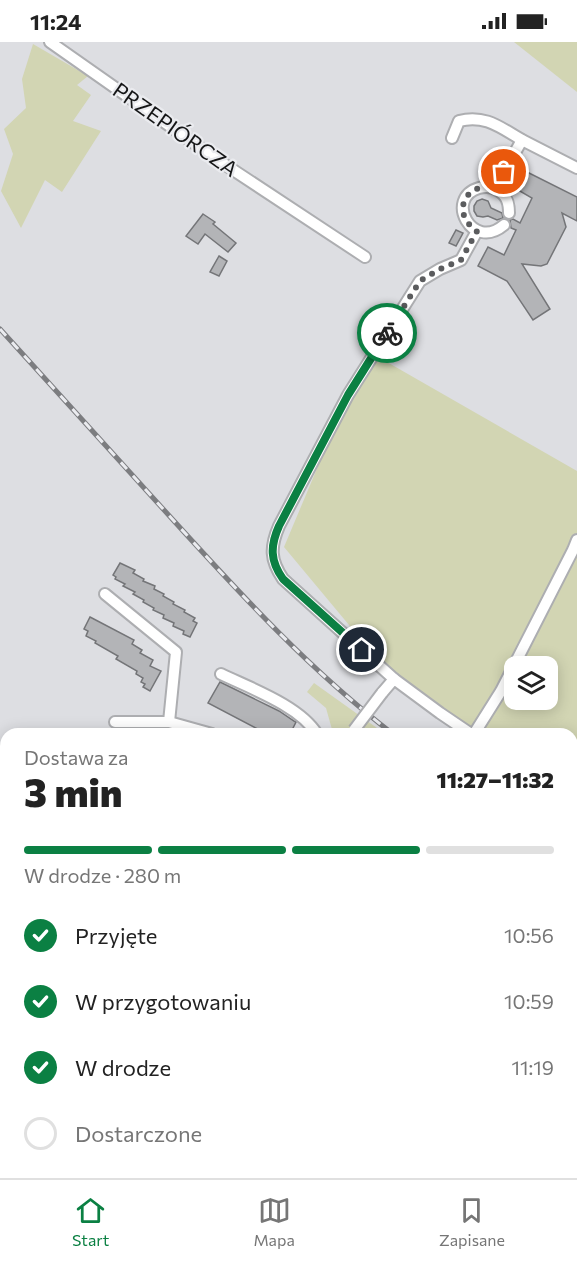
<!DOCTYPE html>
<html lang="pl">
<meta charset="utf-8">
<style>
body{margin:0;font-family:Commissioner,sans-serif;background:#f2f2f2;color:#222;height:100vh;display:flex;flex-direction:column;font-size:22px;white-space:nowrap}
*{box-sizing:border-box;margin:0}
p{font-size:20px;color:#767676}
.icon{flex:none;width:33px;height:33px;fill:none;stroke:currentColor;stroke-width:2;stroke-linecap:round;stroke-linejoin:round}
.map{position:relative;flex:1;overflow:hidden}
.drawer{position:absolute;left:0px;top:686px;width:578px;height:452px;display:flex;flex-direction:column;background:#fff;border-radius:18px 18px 0 0;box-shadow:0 3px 15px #0003}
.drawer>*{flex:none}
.fabs{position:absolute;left:504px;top:614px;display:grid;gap:12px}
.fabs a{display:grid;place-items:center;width:54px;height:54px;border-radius:12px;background:#fff;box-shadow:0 3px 15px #0003;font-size:30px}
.pin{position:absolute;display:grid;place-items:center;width:51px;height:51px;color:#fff;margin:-26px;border:3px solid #fff;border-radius:50%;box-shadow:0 2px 6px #0007}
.courier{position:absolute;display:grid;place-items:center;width:60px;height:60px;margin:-30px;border:4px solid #0b8043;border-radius:50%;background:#fff;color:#222;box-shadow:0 2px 8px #0007}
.head em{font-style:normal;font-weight:800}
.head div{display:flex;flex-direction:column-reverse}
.head{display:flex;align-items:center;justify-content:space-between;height:102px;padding:0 24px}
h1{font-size:39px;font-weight:800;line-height:45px}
.bar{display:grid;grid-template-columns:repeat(4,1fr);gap:9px 6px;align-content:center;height:72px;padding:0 24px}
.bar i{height:8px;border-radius:4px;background:#e0e0e0}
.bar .current{background:#0b8043}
.bar p{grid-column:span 4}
ol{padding:0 24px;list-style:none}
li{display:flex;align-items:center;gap:18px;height:66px}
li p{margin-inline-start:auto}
li .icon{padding:6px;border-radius:50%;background:#0b8043;color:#fff;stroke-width:4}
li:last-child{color:#767676}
li i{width:33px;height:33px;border:3px solid #e0e0e0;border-radius:50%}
.status{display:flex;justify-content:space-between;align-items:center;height:42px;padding:0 30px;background:#fff;direction:ltr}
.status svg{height:16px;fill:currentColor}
.tabs{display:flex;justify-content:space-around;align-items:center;height:84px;border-top:2px solid #e0e0e0;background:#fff;font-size:16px;color:#767676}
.tabs a{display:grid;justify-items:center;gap:3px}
.tabs .current{color:#0b8043}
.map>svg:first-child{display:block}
.green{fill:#d2d5b3;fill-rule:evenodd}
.building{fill:#b3b4b7;stroke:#747578;stroke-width:1.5}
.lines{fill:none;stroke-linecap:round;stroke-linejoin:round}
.minor-casing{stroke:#adaeb1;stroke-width:14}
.major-casing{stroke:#93464d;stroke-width:16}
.minor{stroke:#fff;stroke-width:10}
.major{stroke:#e7a0a6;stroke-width:14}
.rail-casing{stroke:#7c7d80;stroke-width:5}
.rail{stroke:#eaebef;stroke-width:3;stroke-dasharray:9;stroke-linecap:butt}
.minor-bridge-casing{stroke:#adaeb1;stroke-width:14;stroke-linecap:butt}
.minor-bridge{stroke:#fff;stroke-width:10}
.done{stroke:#5b5c5e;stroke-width:6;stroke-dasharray:0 10.8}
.route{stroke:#0b8043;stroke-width:8}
.labels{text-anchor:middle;stroke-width:4.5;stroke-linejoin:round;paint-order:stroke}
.street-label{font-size:21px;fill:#151617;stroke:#eaebef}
</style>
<div class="status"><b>11:24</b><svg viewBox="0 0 49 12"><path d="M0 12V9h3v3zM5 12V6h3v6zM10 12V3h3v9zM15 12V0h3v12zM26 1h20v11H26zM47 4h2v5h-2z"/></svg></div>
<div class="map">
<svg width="577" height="1136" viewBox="0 0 577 1136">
<rect width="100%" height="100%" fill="#dddee2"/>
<g class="green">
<polygon points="514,0 577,0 577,50"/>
<polygon points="33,2 88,34 77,43 91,53 73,79 101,89 62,150 45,138 21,186 1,149 13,112 4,87 26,66 22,37"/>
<path d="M373,312l204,117v366l-5,-3v-100l-101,-1 -77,-54 -110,-132 64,-152zM514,624h34v33h-34z"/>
<polygon points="314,641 384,691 333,691 326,666 307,650"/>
</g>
<g class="building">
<polygon points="527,130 577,155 577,179 562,171 566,185 547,222 541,224 522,222 550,267 533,278 507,239 478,224 488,205 504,213 516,188 511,186 510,178 513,177 520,181 532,156 518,148"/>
<polygon points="482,157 488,159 491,166 502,171 503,176 497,178 488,174 483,175 477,174 474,169 474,164 477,159"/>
<polygon points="203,172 215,180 213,182 236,201 228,210 205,192 198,202 186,194"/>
<polygon points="456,188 463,191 456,204 449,201"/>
<polygon points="219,214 227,219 219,234 210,230"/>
<polygon points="120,521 135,528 133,531 144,537 143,539 155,544 154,547 164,552 163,554 174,560 173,562 185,568 184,570 195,576 193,579 197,581 190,595 183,592 184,589 173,584 174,581 163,576 164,573 153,568 154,566 143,560 144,558 133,552 135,550 123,544 125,542 115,537 116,535 113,533"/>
<polygon points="90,575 134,598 132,602 142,608 140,611 153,618 150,624 161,629 150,649 143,645 145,642 141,640 143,636 136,632 137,629 116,617 118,614 95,601 96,599 86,594 88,589 84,587"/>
<polygon points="220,640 279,669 294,679 296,680 290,692 267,692 208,661"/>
</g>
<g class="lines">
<g class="minor-casing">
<g id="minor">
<polyline points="50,0 218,118 365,215"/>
<path d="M452,96l7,-17c26,-7 42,7 63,19"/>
<polyline points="495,146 522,98 577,126"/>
<path d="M504,183c-32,27 -60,-27 -25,-37 7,-2 12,-2 18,2 10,5 12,13 12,23"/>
<polyline points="105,552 176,610 169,680"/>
<path d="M221,632c29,14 79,32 96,60"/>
<path d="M394,637l-111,-100c-13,-19 -13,-32 -4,-53l69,-131 72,-114 20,-12 21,-9 16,-29"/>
<polyline points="382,651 394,637 440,671 471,692"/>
<polyline points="115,680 169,680 212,692"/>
<polyline points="474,692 501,649 573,508 577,498"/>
<polyline points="0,807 6,804"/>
<polyline points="572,886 577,889"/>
<polyline points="0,1033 6,1031"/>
<polyline points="292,1131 301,1136"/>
<polyline points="58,1136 61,1131"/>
<polyline points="148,1136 150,1131"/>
<polyline points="244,1136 246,1131"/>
<polyline points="379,1136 387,1131"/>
</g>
</g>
<g class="major-casing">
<polyline id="major" points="0,1133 4,1136"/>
</g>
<use href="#minor" class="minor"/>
<use href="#major" class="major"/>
<g class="rail-casing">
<g id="rail">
<path d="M0,287c58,64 116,128 174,192 70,77 137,150 219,213"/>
<polyline points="572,797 577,800"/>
</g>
</g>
<use href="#rail" class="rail"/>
<g class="minor-bridge-casing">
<polyline id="minor-bridge" points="354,688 382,651"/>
</g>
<use href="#minor-bridge" class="minor-bridge"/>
</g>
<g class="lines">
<path class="done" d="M387,291l33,-52 20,-12 21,-9 16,-29c-27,-17 -12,-50 18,-43l9,-16"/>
<path class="route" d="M362,608l-79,-71c-13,-18 -13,-33 -4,-53l69,-131 39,-62"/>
</g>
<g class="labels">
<g class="street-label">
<text transform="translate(175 88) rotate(35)" y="7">PRZEPIÓRCZA</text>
</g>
</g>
</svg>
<div class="fabs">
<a><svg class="icon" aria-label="layers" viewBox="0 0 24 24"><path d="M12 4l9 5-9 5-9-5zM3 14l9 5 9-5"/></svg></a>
</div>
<div class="pin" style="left:504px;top:130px;background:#ea580c"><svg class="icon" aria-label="bag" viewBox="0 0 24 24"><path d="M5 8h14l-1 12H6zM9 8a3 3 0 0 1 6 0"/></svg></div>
<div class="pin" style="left:362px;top:608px;background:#1f2937"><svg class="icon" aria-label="home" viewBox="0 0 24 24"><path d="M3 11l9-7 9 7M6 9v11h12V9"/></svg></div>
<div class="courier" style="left:387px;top:291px"><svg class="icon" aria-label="bike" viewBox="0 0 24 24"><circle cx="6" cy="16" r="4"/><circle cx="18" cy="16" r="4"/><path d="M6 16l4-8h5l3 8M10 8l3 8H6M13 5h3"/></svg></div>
<section class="drawer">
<div class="head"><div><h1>3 min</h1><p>Dostawa za</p></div><em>11:27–11:32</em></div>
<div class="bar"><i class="current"></i><i class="current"></i><i class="current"></i><i></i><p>W drodze · 280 m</p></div>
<ol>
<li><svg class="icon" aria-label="check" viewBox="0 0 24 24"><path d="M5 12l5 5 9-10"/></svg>Przyjęte<p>10:56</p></li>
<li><svg class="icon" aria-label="check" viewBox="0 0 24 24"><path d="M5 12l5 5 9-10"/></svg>W przygotowaniu<p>10:59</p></li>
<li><svg class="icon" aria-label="check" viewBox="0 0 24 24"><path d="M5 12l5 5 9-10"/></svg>W drodze<p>11:19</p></li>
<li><i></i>Dostarczone</li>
</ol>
</section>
</div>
<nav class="tabs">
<a class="current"><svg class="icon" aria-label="home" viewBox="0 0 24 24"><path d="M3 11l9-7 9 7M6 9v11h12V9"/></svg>Start</a>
<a><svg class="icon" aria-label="map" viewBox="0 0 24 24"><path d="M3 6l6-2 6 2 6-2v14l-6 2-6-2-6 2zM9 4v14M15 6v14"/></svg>Mapa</a>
<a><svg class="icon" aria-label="saved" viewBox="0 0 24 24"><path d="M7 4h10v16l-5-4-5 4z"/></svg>Zapisane</a>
</nav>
